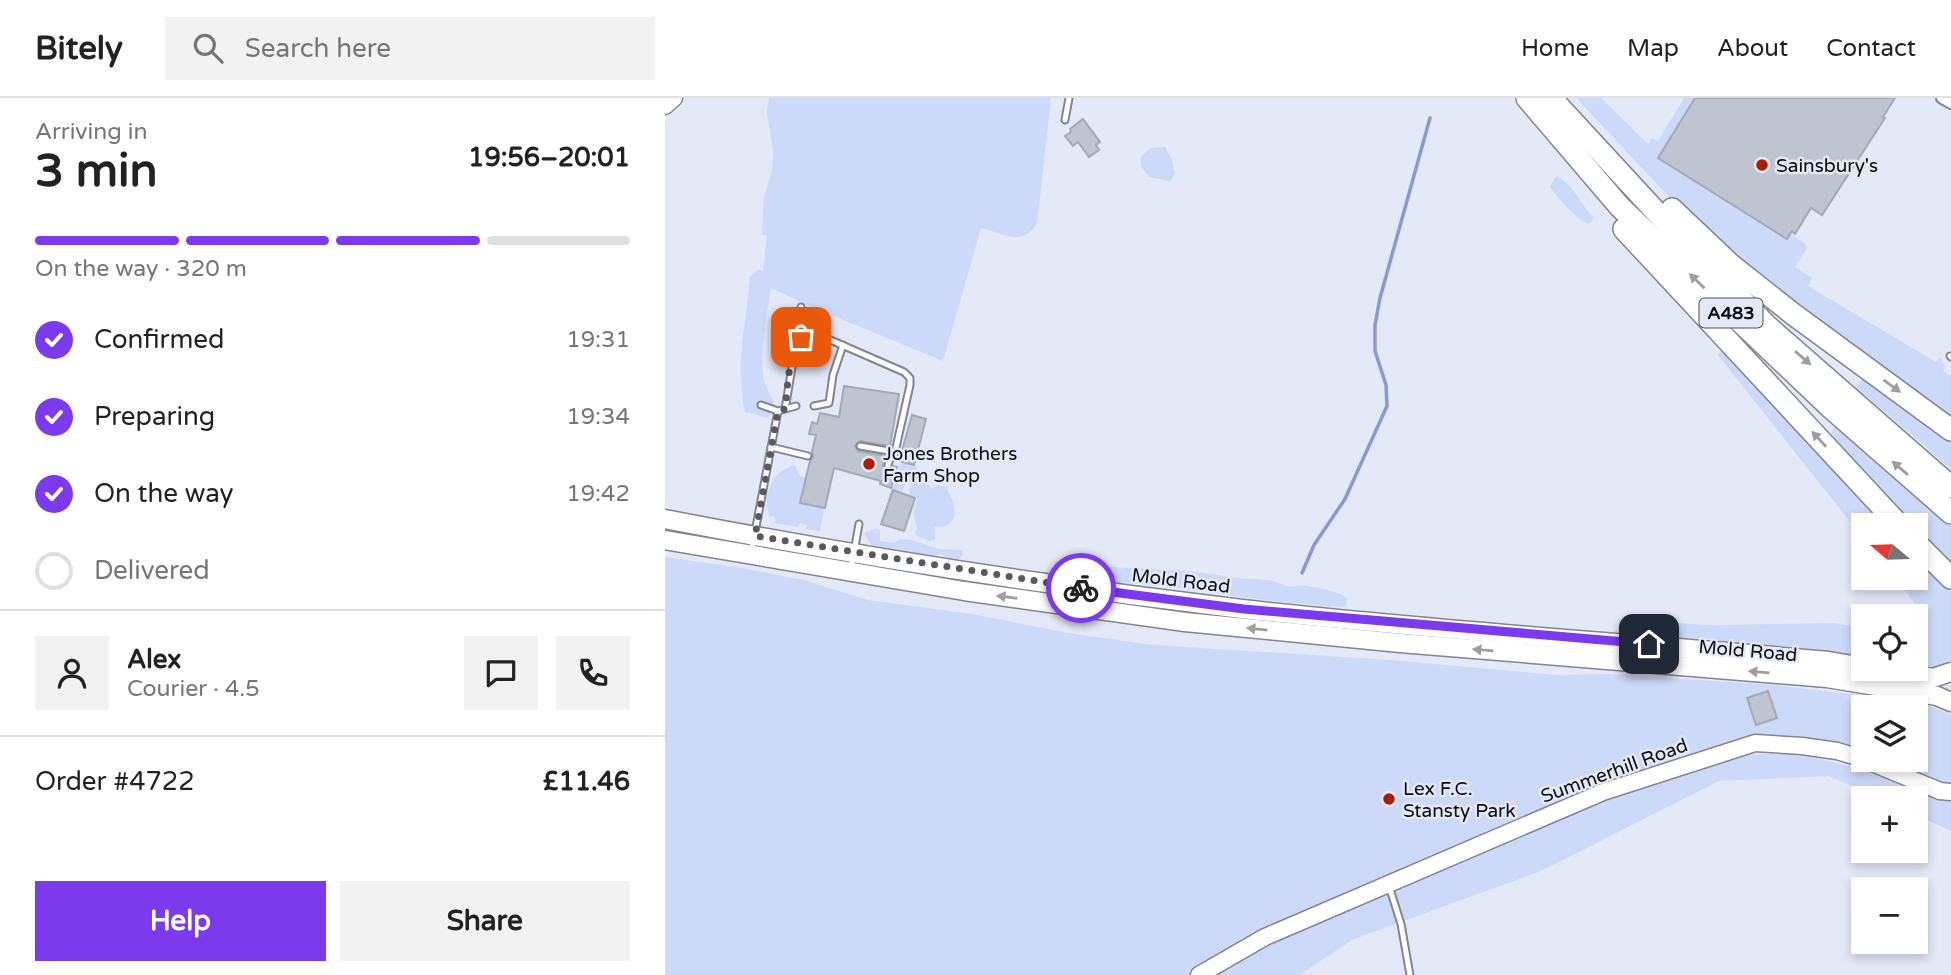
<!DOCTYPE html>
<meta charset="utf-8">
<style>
body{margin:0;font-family:"Varela Round",sans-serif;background:#f2f2f2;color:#222;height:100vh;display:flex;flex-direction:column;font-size:26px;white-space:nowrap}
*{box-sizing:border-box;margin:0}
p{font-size:23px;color:#767676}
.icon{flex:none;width:38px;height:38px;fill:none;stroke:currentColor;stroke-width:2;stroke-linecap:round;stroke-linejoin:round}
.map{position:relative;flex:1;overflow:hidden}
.details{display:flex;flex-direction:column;background:#fff;width:665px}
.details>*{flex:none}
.needle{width:46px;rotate:289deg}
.buttons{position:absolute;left:1186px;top:415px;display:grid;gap:14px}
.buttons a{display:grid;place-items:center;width:77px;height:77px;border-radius:0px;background:#fff;box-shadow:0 4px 10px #0003;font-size:35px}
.pin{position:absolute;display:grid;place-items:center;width:60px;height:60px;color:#fff;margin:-30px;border-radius:14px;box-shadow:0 4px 10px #0006}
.courier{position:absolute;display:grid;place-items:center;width:70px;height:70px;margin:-35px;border:5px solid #7c3aed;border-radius:50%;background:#fff;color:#222;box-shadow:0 2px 9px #0007}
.headline em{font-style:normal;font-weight:700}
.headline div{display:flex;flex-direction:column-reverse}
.headline{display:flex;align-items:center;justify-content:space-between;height:119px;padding:0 35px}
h1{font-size:46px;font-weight:700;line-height:52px}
.bar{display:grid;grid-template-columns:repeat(4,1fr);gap:10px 7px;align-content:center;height:84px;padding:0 35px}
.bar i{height:9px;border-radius:5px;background:#e0e0e0}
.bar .selected{background:#7c3aed}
.bar p{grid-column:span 4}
.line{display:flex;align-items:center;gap:18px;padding:0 35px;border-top:2px solid #e0e0e0}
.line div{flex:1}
.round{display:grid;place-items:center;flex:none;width:74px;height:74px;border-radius:0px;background:#f2f2f2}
ol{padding:0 35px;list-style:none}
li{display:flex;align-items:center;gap:21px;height:77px}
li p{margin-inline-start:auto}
li .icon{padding:7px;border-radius:50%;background:#7c3aed;color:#fff;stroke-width:4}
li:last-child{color:#767676}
li i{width:38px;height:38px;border:4px solid #e0e0e0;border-radius:50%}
.primary-button{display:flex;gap:14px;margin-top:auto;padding:14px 35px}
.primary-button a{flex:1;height:80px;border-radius:0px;background:#7c3aed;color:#fff;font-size:28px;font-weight:700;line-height:80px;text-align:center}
.primary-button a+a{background:#f2f2f2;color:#222}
header{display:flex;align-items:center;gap:42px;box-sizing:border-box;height:98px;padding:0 35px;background:#fff;border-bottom:2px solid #e0e0e0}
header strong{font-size:33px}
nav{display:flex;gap:38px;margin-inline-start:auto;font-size:24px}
.search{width:490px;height:63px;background:#f2f2f2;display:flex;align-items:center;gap:18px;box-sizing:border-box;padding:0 24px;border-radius:0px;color:#767676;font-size:26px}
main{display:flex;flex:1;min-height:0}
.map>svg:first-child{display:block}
.green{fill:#cdd9f9}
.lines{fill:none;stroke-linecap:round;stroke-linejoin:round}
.stream{stroke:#889acf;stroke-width:3.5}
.building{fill:#bfc4d1;stroke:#a4a9b6;stroke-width:2}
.lane-casing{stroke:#808591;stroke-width:9}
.street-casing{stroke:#808591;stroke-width:14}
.secondary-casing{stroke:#808591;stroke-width:19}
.primary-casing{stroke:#808591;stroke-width:21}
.highway-casing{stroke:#808591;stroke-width:24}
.lane{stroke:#fff;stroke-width:5}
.street{stroke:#fff;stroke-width:10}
.secondary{stroke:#fff;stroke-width:16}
.primary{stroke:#fff;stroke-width:18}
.highway{stroke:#fff;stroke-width:21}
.oneway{fill:#9d9ea0}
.done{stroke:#575a62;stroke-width:7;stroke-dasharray:0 12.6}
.route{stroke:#7c3aed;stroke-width:9}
.poi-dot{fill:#ac1e04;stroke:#e4e9f7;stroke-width:2.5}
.labels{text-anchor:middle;stroke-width:5;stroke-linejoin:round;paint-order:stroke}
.shield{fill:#e4e9f7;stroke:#4c4f56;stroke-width:2}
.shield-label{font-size:18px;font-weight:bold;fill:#0b0d11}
.poi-label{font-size:19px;fill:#0b0d11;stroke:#e4e9f7;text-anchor:start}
.street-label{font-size:19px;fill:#0b0d11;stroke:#e4e9f7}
</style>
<header>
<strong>Bitely</strong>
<div class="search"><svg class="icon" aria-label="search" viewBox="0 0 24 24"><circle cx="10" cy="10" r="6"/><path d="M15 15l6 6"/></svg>Search here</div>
<nav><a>Home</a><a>Map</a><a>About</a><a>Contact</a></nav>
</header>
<main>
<section class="details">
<div class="headline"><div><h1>3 min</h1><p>Arriving in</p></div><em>19:56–20:01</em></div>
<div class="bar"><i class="selected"></i><i class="selected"></i><i class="selected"></i><i></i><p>On the way · 320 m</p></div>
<ol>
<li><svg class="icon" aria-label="check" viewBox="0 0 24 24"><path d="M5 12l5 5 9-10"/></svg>Confirmed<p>19:31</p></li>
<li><svg class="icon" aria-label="check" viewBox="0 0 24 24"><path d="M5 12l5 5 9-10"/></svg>Preparing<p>19:34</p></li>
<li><svg class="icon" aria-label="check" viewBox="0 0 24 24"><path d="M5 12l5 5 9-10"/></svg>On the way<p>19:42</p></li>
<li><i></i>Delivered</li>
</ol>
<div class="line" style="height:126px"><a class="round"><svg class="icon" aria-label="person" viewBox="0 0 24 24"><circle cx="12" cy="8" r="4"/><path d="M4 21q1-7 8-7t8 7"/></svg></a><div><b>Alex</b><p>Courier · 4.5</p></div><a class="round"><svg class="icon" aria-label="chat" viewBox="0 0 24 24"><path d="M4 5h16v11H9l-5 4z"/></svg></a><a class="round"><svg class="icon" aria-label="phone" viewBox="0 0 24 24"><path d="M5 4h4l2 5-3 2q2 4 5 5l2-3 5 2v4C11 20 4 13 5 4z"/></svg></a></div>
<div class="line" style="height:91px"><div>Order #4722</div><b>£11.46</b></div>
<div class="primary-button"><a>Help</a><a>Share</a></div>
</section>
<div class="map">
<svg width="1286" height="877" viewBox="0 0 1286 877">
<rect width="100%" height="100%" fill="#e4e9f7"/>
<g class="green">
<path d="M104,0h282l-14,126c-17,24 -33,9 -56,4l-38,133 -136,-56 -36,-17c-4,23 -12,70 -7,92 3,15 19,25 3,38l-22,-6c-10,-46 1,-88 5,-135l9,-8 4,2 4,-35 -5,-2 2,-37 8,-26 1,-17 -6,-42z"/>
<polygon points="911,0 936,0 983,46 987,40 993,43 1019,0 1030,0 993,60 1121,141 1125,136 1141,146 1141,152 1130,169 1147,180 1143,188 1271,264 1275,259 1280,269 1278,273 1286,278 1286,322 1132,207 1024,120"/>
<polygon points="500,49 506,60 510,76 505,83 484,79 476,68 476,59 485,50"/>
<path d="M891,78c18,8 24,28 37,41l-1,4 -4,3c-8,-2 -33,-29 -38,-37z"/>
<polygon points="1058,254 1225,427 1199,427 1199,441 1052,256"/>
<polygon points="1200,277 1286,340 1286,371 1191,289"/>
<polygon points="1173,326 1286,427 1286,465 1163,338"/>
<path d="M236,364l13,3 18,24 6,-4 8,2c10,18 17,41 -12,40l1,12 -5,2 -15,-6 2,-8 -4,-14 4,-14 -8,-3 2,-13h-6l-3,10 -6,-2 -4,11 -5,-1z"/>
<path d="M130,367l5,11 6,2 -6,25 24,5 -4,23 -14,-2 1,-4 -7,-2 -2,4 -25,-4 3,-2 -2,-5 -4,1c-9,-21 2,-47 25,-52z"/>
<polygon points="210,430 215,432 215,443 229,445 236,441 247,442 274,451 297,452 298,456 293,462 286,463 276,456 261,460 209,451 199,435"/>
<polygon points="1251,455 1286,491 1286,562 1273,571 1251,570 1251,535 1259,527 1255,512 1229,480 1251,480"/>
<path d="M0,459l78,11 60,12 65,20 104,14 96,19 85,12 238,15 165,15 53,-1 167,11 149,19 26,11v72l-12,-2 -59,-25h36v-53h-52v45l-71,-12 -73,21c14,-2 29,-7 44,-7 63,-2 121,25 179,47l8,-1v31l-35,-16v-17h-38l-49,-22 -110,5 -178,90 -187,68 -55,36h-634z"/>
<path d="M428,468l97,5 55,8h14l15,2 15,6 12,-2 18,3 22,6 6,5v4l-3,4c-64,-3 -126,-14 -189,-22 -23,-2 -49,0 -70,-9v-7z"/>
<polygon points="954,522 1048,527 1168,525 1199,530 1199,560 1171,554 1048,544 1047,541 954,537"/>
</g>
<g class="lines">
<polyline class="stream" points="637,475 649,447 680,401 722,308 721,287 710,253 710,227 715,200 765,20"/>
</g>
<g class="building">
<polygon points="1030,0 1230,0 1218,19 1220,20 1157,117 1146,110 1130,136 1127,133 1122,141 993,60"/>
<polygon points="418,21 435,44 431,47 434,52 424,59 413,44 408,48 400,38 406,34 405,31"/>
<polygon points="179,288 234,296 225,348 195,343 190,348 193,353 221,358 218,367 221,372 226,371 228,368 232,369 226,390 215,386 216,383 169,370 160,410 135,405 145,363 148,359 147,354 151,337 144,336 147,324 152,326 155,315 174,319"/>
<polygon points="247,317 261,321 249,367 234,363"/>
<polygon points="228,392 250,400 239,433 216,426"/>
<polygon points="1103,593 1112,620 1091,627 1082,600"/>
</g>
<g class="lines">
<g class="lane-casing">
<g id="lane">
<polyline points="400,22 404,0"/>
<polyline points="136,209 141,225 151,235"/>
<polyline points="1285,258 1286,259"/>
<polyline points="96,307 113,313"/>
<polyline points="149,308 164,305 168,277 178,247"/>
<polyline points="120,311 131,308"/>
<polyline points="106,349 143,358"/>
<polyline points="223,367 227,355"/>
<polyline points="86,455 113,313 120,311 131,246 140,236 154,237 239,274 245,280 245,287 230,354 195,348"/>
<polyline points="186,471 194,426"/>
<polyline points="724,788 736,826 745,877"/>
</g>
</g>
<g class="street-casing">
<polyline id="street" points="1277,0 1286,5"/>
</g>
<g class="secondary-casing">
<g id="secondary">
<polyline points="0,8 9,0"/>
<polyline points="1200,662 1275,693 1286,694"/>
<polyline points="534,877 600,839 938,694 1090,645 1137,648 1172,653 1199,661"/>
</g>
</g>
<g class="primary-casing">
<g id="primary">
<path d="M0,421c191,37 384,67 577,90 195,22 391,34 587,52l35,6"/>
<polyline points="0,442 299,493 520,524 735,545 1162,580 1272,598 1286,604"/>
<polyline points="1207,570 1268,580 1286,574"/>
</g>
</g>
<g class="highway-casing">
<g id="highway">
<polyline points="862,0 955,109 1165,309 1286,415"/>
<polyline points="886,0 993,116 1102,228 1286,389"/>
<polyline points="1007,111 1066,167 1128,216 1286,332"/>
<polyline points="959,131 1234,427"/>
<polyline points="1251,445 1286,480"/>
</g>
</g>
<use href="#lane" class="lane"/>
<use href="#street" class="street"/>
<use href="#secondary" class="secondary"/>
<use href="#primary" class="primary"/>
<use href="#highway" class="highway"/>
</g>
<defs><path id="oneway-solid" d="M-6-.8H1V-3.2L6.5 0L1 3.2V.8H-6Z" transform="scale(1.75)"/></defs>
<g class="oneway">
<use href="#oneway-solid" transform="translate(1032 183) rotate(-136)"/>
<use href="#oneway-solid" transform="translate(1138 260) rotate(41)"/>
<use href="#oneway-solid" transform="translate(1227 288) rotate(36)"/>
<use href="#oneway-solid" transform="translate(1154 341) rotate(-133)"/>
<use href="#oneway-solid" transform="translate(1235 370) rotate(-139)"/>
<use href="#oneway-solid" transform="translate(342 499) rotate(-172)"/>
<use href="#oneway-solid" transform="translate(592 531) rotate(-174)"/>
<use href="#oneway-solid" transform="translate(818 552) rotate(-175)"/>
<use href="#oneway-solid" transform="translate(1094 574) rotate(-175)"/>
</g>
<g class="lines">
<path class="done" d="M136,239c-13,19 -13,49 -16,72l-7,2 -23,125 326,52"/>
<polyline class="route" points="416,490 579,511 984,546"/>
</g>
<g class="poi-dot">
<circle cx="1097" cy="67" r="7"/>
<circle cx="204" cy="366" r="7"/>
<circle cx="724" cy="701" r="7"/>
</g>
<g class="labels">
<rect class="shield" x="1034.5" y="200.5" width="63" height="29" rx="5"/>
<g class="shield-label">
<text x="1066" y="221">A483</text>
</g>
<g class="poi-label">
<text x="1111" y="74">Sainsbury's</text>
<text x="218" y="362">Jones Brothers<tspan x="218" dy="22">Farm Shop</tspan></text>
<text x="738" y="697">Lex F.C.<tspan x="738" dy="22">Stansty Park</tspan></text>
</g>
<g class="street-label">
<text transform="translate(516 482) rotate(7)" y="7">Mold Road</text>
<text transform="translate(1083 552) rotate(5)" y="7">Mold Road</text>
<text transform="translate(949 672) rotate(-20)" y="7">Summerhill Road</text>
</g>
</g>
</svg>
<div class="buttons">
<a><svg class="needle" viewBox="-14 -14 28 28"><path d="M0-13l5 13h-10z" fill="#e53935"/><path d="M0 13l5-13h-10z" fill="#767676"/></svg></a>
<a><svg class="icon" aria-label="locate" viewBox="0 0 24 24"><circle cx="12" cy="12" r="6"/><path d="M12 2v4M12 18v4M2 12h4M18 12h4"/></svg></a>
<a><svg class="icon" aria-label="layers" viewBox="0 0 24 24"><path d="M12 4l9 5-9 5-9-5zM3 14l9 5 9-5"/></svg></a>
<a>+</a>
<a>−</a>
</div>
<div class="pin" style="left:136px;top:239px;background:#ea580c"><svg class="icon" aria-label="bag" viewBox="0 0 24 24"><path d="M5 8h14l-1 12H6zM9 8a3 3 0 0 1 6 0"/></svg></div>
<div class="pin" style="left:984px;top:546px;background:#1f2937"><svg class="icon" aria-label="home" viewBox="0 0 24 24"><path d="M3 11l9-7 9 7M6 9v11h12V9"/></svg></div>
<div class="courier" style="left:416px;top:490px"><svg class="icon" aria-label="bike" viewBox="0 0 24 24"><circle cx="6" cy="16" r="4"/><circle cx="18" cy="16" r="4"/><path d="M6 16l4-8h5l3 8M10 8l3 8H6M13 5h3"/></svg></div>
</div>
</main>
